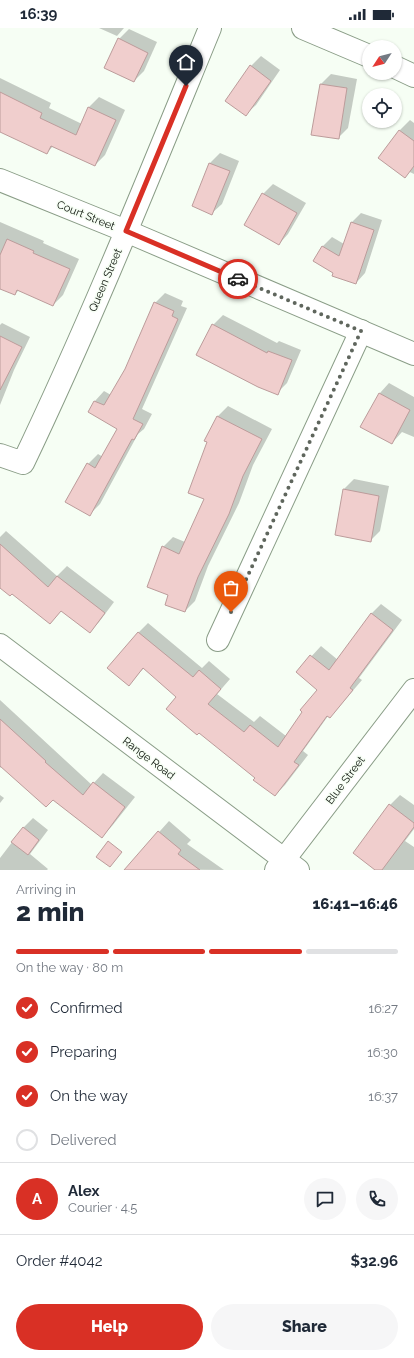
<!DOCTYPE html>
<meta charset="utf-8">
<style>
body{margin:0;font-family:Raleway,sans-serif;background:#f6f6f7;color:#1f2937;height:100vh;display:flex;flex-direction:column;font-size:15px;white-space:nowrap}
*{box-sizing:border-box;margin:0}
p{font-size:13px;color:#747a83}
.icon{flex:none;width:22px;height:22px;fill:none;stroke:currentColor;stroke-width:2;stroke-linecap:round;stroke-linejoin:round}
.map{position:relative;height:842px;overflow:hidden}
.drawer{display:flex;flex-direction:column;background:#fff;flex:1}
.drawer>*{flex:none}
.needle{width:26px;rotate:234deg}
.tools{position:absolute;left:362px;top:12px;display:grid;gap:8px}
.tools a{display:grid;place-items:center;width:40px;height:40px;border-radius:50%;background:#fff;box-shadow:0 1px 3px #0004;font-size:20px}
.pin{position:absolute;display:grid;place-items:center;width:34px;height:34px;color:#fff;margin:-41px -17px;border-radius:50% 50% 50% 0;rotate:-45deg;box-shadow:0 0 4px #0007}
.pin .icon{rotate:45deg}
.courier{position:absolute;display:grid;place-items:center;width:40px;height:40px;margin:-20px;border:3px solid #d93025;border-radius:50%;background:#fff;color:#222;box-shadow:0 1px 5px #0007}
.head em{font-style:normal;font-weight:800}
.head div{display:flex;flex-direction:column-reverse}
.head{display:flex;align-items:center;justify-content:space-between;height:68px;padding:0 16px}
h1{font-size:26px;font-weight:800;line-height:30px}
.bar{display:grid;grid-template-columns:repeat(4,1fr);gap:6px 4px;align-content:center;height:48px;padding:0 16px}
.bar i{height:5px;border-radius:3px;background:#e0e1e3}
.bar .selected{background:#d93025}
.bar p{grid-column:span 4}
.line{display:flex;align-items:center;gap:10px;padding:0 16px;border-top:1px solid #e0e1e3}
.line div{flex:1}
.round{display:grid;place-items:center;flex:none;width:42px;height:42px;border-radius:21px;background:#f6f6f7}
ol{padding:0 16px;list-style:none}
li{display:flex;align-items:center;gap:12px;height:44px}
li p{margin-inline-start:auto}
li .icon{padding:4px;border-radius:50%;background:#d93025;color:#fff;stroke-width:4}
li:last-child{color:#747a83}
li i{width:22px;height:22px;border:2px solid #e0e1e3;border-radius:50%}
.button{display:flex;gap:8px;margin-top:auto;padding:8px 16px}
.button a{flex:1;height:46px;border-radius:24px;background:#d93025;color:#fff;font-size:16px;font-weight:800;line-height:46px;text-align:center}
.button a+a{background:#f6f6f7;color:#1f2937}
.status{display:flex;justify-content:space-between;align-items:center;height:28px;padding:0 20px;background:#fff;direction:ltr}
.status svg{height:11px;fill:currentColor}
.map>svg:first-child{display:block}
.shadow{fill:#0003}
.building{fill:#f0cecd;stroke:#bc9c9b}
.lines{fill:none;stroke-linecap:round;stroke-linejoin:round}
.minor-casing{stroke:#8a9d87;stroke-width:24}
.minor{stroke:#fff;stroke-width:22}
.done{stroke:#5f665d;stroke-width:4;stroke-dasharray:0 7.2}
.route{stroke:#d93025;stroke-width:5}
.labels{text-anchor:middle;stroke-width:3;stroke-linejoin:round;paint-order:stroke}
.street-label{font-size:11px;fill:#0d140c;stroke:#f6fef4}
</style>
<div class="status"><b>16:39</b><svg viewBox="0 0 49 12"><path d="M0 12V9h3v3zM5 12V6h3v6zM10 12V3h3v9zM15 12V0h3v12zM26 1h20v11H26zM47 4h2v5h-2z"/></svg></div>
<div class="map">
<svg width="414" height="842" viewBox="0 0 414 842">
<rect width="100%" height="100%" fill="#f6fef4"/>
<g class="shadow">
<polygon points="99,0 124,0 117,8"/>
<polygon points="129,1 157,14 144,43 134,53 119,11"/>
<polygon points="261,28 280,42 256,77 246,86 251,38"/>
<polygon points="331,46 357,51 348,100 338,110 321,56"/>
<polygon points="0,50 51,75 49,80 82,96 89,79 99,69 125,82 105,127 95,137 53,118 47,125 0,94"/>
<polygon points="410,92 414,95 414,146 380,130 400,102"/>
<polygon points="220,125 239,133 222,176 212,185 193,178 210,135"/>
<polygon points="273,156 306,175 288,206 279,216 263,166"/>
<polygon points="361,185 382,192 365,245 356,255 334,245 314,233 323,218 332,209 344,216 351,195"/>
<polygon points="0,194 44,213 43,215 79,231 63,267 53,277 19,262 15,266 0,260"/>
<polygon points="165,265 183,273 181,278 187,280 142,381 152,386 144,401 138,406 100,476 90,486 88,436 98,426 103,429 118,401 95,373 104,363 111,367 126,341 155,275"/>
<polygon points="223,287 277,315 279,313 301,322 287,355 277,365 213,297"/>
<polygon points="2,295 30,309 14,342 0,377 0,297"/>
<polygon points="389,355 414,369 414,409 402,404 392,415 380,365"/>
<polygon points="228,378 272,401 253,437 239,475 208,538 195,573 185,583 170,566 163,519 173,509 185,514 206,471 208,414 205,412 218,388"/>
<polygon points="354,451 389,458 380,503 370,513 344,461"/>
<polygon points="6,503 57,548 67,538 114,574 99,594 89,604 62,582 50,594 12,565 0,558 0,509"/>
<polygon points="381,576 402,592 359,650 362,652 339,679 330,689 328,688 303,723 308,727 285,757 275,767 256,750 178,668 144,640 129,656 138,605 148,595 202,640 209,633 230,651 217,666 254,694 260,688 286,708 318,662 297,644 321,618 338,632 371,586"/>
<polygon points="0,672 92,757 103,745 135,769 112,798 102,808 53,771 2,738 0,740"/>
<polygon points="0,767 4,770 0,775"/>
<polygon points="400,767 414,777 414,801 405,813 414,819 414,842 377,842 354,825 390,777"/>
<polygon points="33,790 48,802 30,826 48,841 47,842 0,842 0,830 23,800"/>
<polygon points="169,793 191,812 187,816 224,842 126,841"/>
</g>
<g class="building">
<polygon points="118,10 148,25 134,54 104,40"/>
<polygon points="250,37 271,53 246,88 225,73"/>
<polygon points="320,56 347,60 339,111 311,107"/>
<polygon points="0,64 42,85 40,90 76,107 88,79 116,92 95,138 51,118 47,126 0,104"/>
<polygon points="399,102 414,113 414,138 405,150 378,130"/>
<polygon points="209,135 230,143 212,187 192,178"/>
<polygon points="262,165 297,185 279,217 244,197"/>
<polygon points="351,194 374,202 356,256 332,248 333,245 313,233 322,218 339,228"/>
<polygon points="7,211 34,223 33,225 70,241 53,278 17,262 15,267 0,261 0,227"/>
<polygon points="154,274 174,283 172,288 178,291 133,391 143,396 134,412 132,411 90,488 65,474 87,435 95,440 117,401 88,384 94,373 104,377 125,341"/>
<polygon points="212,296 267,325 268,323 292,332 278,367 258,359 196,327"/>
<polygon points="0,308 22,319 0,362"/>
<polygon points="379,365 410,382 392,416 360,399"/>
<polygon points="217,388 262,411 243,448 229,486 198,549 185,584 165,577 168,567 147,559 162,518 179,526 204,471 188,465 207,414 204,413"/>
<polygon points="343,461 379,468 371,514 335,507"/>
<polygon points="0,516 48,559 57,548 105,585 90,605 61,583 50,596 12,566 10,568 0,560"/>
<polygon points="371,585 393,602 350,660 353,662 330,690 327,688 294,734 299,737 275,768 253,752 255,750 199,705 197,707 166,681 176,669 143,640 129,658 107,640 138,604 193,649 199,642 221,661 208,676 244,704 250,697 278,719 302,684 300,682 317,662 296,644 310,627 329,642"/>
<polygon points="0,691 46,733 45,734 83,767 93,754 125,779 102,810 53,772 46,779 0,738"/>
<polygon points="389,776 414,795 414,799 382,842 375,842 353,825"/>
<polygon points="23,799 39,812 28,827 11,814"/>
<polygon points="158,803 181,822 178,826 200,842 124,842"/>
<polygon points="108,813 122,824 110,839 96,829"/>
</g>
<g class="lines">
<g class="minor-casing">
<g id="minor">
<polyline points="303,0 369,28"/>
<polyline points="395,39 414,48"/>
<polyline points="0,152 126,203 414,326"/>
<path d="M0,427l23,8c68,-142 127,-289 187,-435"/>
<polyline points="218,612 361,303"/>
<polyline points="0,617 298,842"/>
<polyline points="276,842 414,662"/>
</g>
</g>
<use href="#minor" class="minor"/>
</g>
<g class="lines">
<polyline class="done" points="231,584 361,303 238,251"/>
<polyline class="route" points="186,58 126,203 238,251"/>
</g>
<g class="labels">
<g class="street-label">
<text transform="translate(86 187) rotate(22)" y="4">Court Street</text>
<text transform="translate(105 252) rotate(-67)" y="4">Queen Street</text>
<text transform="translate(149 730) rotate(37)" y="4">Range Road</text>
<text transform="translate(345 752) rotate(-53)" y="4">Blue Street</text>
</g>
</g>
</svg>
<div class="tools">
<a><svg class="needle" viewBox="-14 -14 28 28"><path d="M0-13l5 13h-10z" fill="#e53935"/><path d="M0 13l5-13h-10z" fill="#747a83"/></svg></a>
<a><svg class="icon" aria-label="locate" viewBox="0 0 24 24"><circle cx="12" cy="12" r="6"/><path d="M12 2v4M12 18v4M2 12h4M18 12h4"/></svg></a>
</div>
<div class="pin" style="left:231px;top:584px;background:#ea580c"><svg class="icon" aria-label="bag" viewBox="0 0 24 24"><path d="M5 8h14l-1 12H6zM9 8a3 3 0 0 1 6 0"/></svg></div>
<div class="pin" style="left:186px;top:58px;background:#1f2937"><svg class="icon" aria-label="home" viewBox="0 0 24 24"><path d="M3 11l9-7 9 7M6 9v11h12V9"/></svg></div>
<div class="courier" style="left:238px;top:251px"><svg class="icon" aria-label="car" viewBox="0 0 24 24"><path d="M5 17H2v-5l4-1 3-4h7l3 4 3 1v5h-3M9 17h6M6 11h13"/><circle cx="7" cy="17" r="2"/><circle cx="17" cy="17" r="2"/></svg></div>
</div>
<section class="drawer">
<div class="head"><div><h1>2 min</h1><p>Arriving in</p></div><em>16:41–16:46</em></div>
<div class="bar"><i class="selected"></i><i class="selected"></i><i class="selected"></i><i></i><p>On the way · 80 m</p></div>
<ol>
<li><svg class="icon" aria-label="check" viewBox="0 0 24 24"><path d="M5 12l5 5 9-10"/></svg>Confirmed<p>16:27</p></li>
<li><svg class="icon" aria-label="check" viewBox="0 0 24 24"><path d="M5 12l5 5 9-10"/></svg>Preparing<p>16:30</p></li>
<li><svg class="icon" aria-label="check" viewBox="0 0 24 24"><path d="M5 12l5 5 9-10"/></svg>On the way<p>16:37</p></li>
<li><i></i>Delivered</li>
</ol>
<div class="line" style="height:72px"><b class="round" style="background:#d93025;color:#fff">A</b><div><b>Alex</b><p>Courier · 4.5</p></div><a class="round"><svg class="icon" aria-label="chat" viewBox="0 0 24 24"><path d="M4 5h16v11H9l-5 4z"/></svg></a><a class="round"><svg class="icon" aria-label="phone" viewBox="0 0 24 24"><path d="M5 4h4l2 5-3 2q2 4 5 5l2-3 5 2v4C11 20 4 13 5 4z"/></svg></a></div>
<div class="line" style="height:52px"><div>Order #4042</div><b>$32.96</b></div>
<div class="button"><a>Help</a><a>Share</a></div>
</section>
